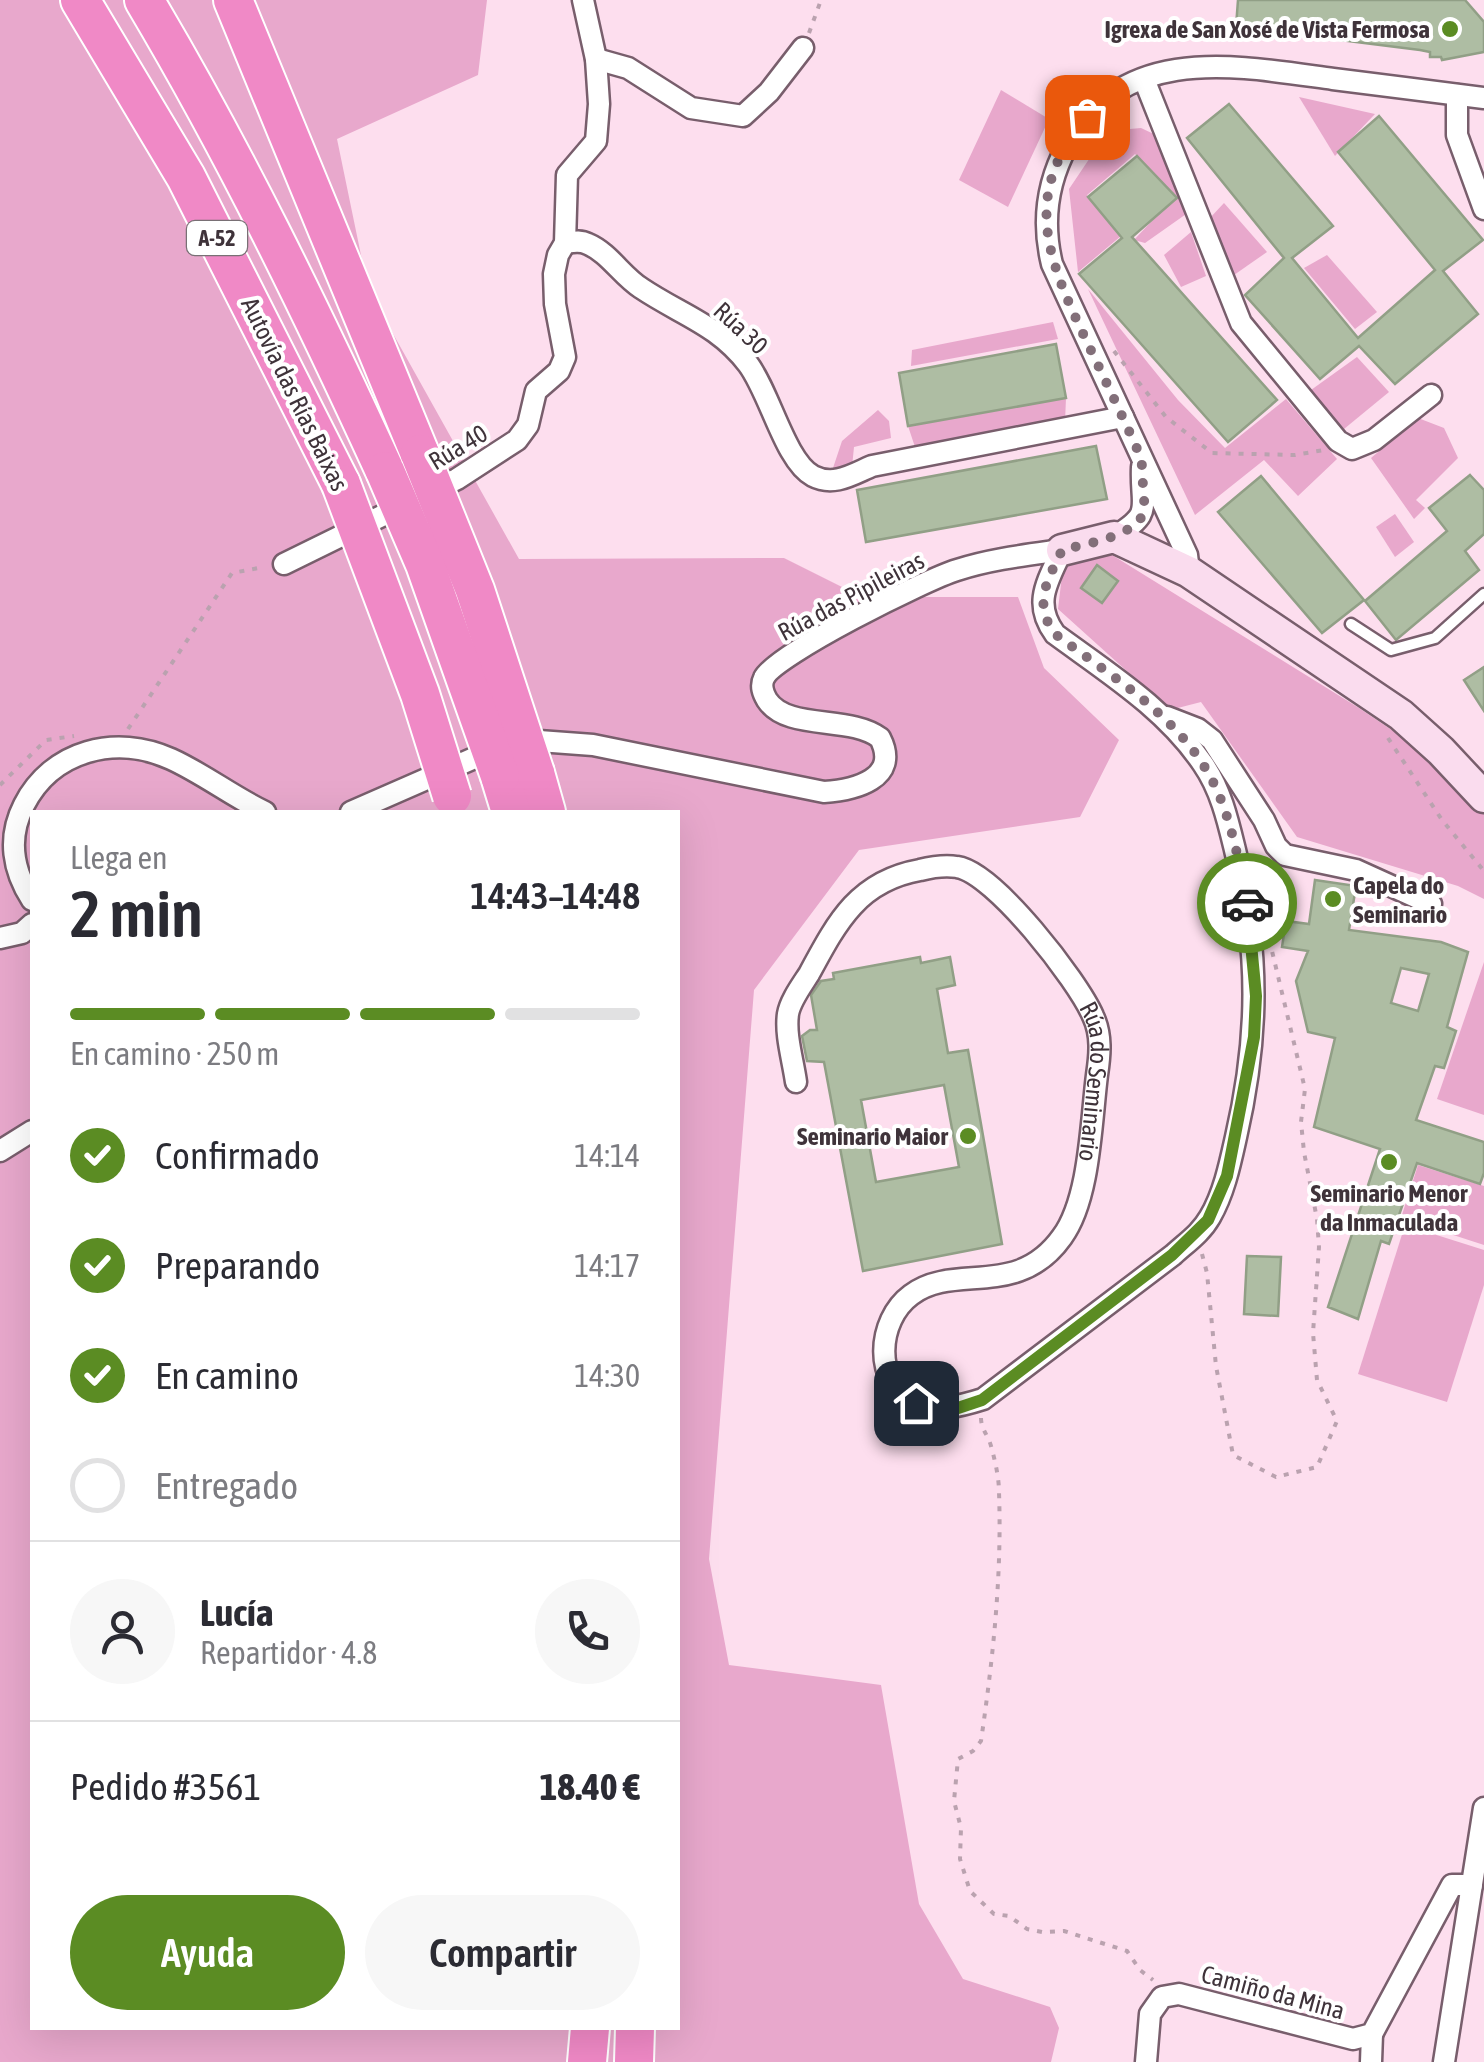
<!DOCTYPE html>
<html lang="es">
<meta charset="utf-8">
<style>
body{margin:0;font-family:"Asap Condensed",sans-serif;background:#f7f7f7;color:#2b2b33;height:100vh;display:flex;flex-direction:column;font-size:38px;white-space:nowrap}
*{box-sizing:border-box;margin:0}
p{font-size:32px;color:#7c7c81}
.icon{flex:none;width:55px;height:55px;fill:none;stroke:currentColor;stroke-width:2;stroke-linecap:round;stroke-linejoin:round}
.map{position:relative;flex:1;overflow:hidden}
.side{position:absolute;left:30px;top:810px;width:650px;height:1220px;display:flex;flex-direction:column;background:#fff;border-radius:0px;box-shadow:0 10px 40px #0002}
.side>*{flex:none}
.pin{position:absolute;display:grid;place-items:center;width:85px;height:85px;color:#fff;margin:-42px;border-radius:20px;box-shadow:0 5px 15px #0006}
.courier{position:absolute;display:grid;place-items:center;width:100px;height:100px;margin:-50px;border:8px solid #5b8c23;border-radius:50%;background:#fff;color:#222;box-shadow:0 2px 12px #0007}
.head em{font-style:normal;font-weight:600}
.head div{display:flex;flex-direction:column-reverse}
.head{display:flex;align-items:center;justify-content:space-between;height:170px;padding:0 40px}
h1{font-size:65px;font-weight:600;line-height:75px}
.bar{display:grid;grid-template-columns:repeat(4,1fr);gap:15px 10px;align-content:center;height:120px;padding:0 40px}
.bar i{height:12px;border-radius:8px;background:#e1e1e2}
.bar .current{background:#5b8c23}
.bar p{grid-column:span 4}
.line{display:flex;align-items:center;gap:25px;padding:0 40px;border-top:2px solid #e1e1e2}
.line div{flex:1}
.round{display:grid;place-items:center;flex:none;width:105px;height:105px;border-radius:52px;background:#f7f7f7}
ol{padding:0 40px;list-style:none}
li{display:flex;align-items:center;gap:30px;height:110px}
li p{margin-inline-start:auto}
li .icon{padding:10px;border-radius:50%;background:#5b8c23;color:#fff;stroke-width:4}
li:last-child{color:#7c7c81}
li i{width:55px;height:55px;border:5px solid #e1e1e2;border-radius:50%}
.primary-button{display:flex;gap:20px;margin-top:auto;padding:20px 40px}
.primary-button a{flex:1;height:115px;border-radius:60px;background:#5b8c23;color:#fff;font-size:40px;font-weight:600;line-height:115px;text-align:center}
.primary-button a+a{background:#f7f7f7;color:#2b2b33}
.map>svg:first-child{display:block}
.green{fill:#e8a8cc;fill-rule:evenodd}
.building{fill:#aebda3;stroke:#919f86;stroke-width:2.5;fill-rule:evenodd}
.lines{fill:none;stroke-linecap:round;stroke-linejoin:round}
.lane-casing{stroke:#785e6c;stroke-width:15}
.street-casing{stroke:#785e6c;stroke-width:25}
.secondary-casing{stroke:#785e6c;stroke-width:35}
.highway-casing{stroke:#fff;stroke-width:42}
.path{stroke:#baa2af;stroke-width:4;stroke-dasharray:5 8;stroke-linecap:butt}
.lane{stroke:#fff;stroke-width:10}
.street{stroke:#fff;stroke-width:20}
.secondary{stroke:#fadcee;stroke-width:30}
.highway{stroke:#f089c6;stroke-width:38}
.highway-bridge-casing{stroke:#fff;stroke-width:42;stroke-linecap:butt}
.highway-bridge{stroke:#f089c6;stroke-width:38}
.done{stroke:#826f79;stroke-width:10;stroke-dasharray:0 18}
.route{stroke:#5b8c23;stroke-width:12}
.poi-dot{fill:#5b8c23;stroke:#fff;stroke-width:4}
.labels{text-anchor:middle;stroke-width:8;stroke-linejoin:round;paint-order:stroke}
.shield{fill:#fff;stroke:#797075;stroke-width:2.5}
.shield-label{font-size:22px;font-weight:bold;fill:#3f333a}
.poi-label{font-size:25px;font-weight:bold;fill:#3f333a;stroke:#fff;text-anchor:end}
.street-label{font-size:25px;fill:#3f333a;stroke:#fff}
</style>
<div class="map">
<svg width="1484" height="2062" viewBox="0 0 1484 2062">
<rect width="100%" height="100%" fill="#fddeee"/>
<g class="green">
<path d="M0,0h487l-9,75 -141,64 31,150 151,270 265,-1 78,39h156l26,71 75,72 -39,77 -221,33 -105,140 -45,569 20,106 152,20 38,219 44,75 87,28 9,21 -8,34h-1051zM32,812h646v1216h-646z"/>
<polygon points="1001,90 1049,119 1008,207 959,180"/>
<polygon points="1299,97 1375,114 1335,156"/>
<polygon points="1141,128 1158,136 1189,212 1145,243 1134,240 1175,196 1135,154 1087,195 1121,236 1078,272 1069,189 1108,131"/>
<polygon points="1224,203 1267,252 1234,275 1209,219"/>
<polygon points="1191,232 1206,276 1181,287 1164,255"/>
<polygon points="1327,255 1377,312 1355,329 1304,268"/>
<polygon points="1088,289 1178,400 1225,448 1286,399 1337,459 1298,496 1264,460 1195,515"/>
<polygon points="1053,322 1058,339 911,366 912,350"/>
<polygon points="1357,357 1389,392 1344,429 1311,390"/>
<polygon points="1066,398 1065,422 915,447 908,426"/>
<polygon points="878,410 889,421 891,438 854,447 852,467 833,468 842,441"/>
<polygon points="1418,418 1444,428 1458,458 1416,500 1425,508 1414,519 1371,458"/>
<polygon points="1395,514 1414,542 1395,557 1376,527"/>
<polygon points="1104,550 1359,708 1429,755 1484,814 1484,899 1458,886 1297,837 1201,702 1170,710 1058,609 1063,567"/>
<polygon points="1484,962 1484,1115 1437,1099"/>
<polygon points="1418,1165 1484,1186 1484,1245 1401,1218"/>
<polygon points="1405,1225 1484,1250 1484,1285 1447,1402 1358,1374"/>
</g>
<g class="building">
<polygon points="1238,0 1465,0 1484,22 1484,52 1442,60 1441,57 1430,57 1430,52 1420,50 1236,27"/>
<polygon points="1229,104 1333,226 1292,258 1358,338 1435,270 1338,152 1379,116 1483,240 1443,271 1478,314 1395,384 1359,346 1320,379 1245,295 1284,258 1187,138"/>
<polygon points="1137,156 1177,198 1132,237 1277,400 1228,442 1079,274 1122,238 1088,197"/>
<polygon points="1056,344 1066,398 908,426 899,373"/>
<polygon points="1096,446 1107,499 866,542 857,490"/>
<polygon points="1470,475 1484,490 1484,534 1465,551 1479,570 1396,640 1365,601 1447,531 1429,508"/>
<polygon points="1261,476 1364,600 1322,633 1218,512"/>
<polygon points="1097,565 1118,581 1102,603 1081,588"/>
<polygon points="1484,667 1484,711 1464,680"/>
<path d="M1315,880l41,6 -7,44 92,12 27,10 -21,75 9,4 -12,37 -9,-2 -19,54 68,22v31l-4,11 -63,-21 -28,81 -8,-3 -23,78 -30,-12 52,-158 -66,-22 21,-89 -27,-6 -12,-51 12,-30 -26,-4 4,-26 23,3zM1401,968l28,6 -11,37 -27,-8z"/>
<path d="M920,957l1,6 29,-6 5,28 -18,4 11,64 20,-3 34,194 -139,27 -39,-209 -17,-1 -5,-25 8,-6h7l-6,-35 10,-14 13,-2 -1,-6zM944,1085l15,82 -83,15 -15,-82z"/>
<polygon points="1247,1256 1281,1257 1278,1316 1244,1314"/>
</g>
<g class="lines">
<g class="lane-casing">
<polyline id="lane" points="1351,624 1391,650 1435,638 1484,594"/>
</g>
<g class="street-casing">
<g id="street">
<polyline points="596,59 628,68 691,108 743,116 769,92 803,48"/>
<polyline points="1144,79 1241,323 1338,441 1352,449 1374,440 1431,395"/>
<polyline points="1457,95 1457,135 1484,209"/>
<path d="M565,243c8,-1 15,-3 23,1 21,9 34,32 53,44 40,27 76,36 107,76 22,29 37,97 65,112 21,11 40,-2 59,-10l251,-49"/>
<path d="M1114,537c41,-25 26,-28 28,-70"/>
<polyline points="284,564 457,479 517,440 528,425 536,391 559,371 565,357 555,304 554,274 558,255 565,243 567,175 596,141 599,104 596,59 583,0"/>
<path d="M1189,572l-2,-17 -135,-291c-10,-41 -5,-81 15,-118 56,-104 171,-80 266,-67 50,6 101,13 151,19"/>
<polyline points="1167,717 1198,729 1212,740 1264,820 1276,846 1285,855 1356,870 1431,904"/>
<path d="M351,812l121,-53 67,-18 54,4 231,47c30,-2 77,-13 56,-54 -30,-23 -93,-7 -113,-38 -4,-7 -7,-14 -3,-22 10,-23 163,-99 193,-108 34,-11 70,-15 105,-20"/>
<path d="M32,900c-19,-29 -25,-62 -8,-95 28,-55 92,-71 147,-46 33,15 62,38 94,53"/>
<polyline points="0,938 22,933 32,924"/>
<path id="s1" d="M796,1082c-3,-22 -11,-47 -8,-68 2,-13 14,-29 21,-40 28,-52 49,-93 111,-104 12,-3 25,-5 37,-3 37,5 121,114 136,149 9,19 7,39 4,59 -6,47 -7,124 -35,162 -45,63 -107,25 -151,58 -34,25 -39,89 5,108 22,9 45,3 67,-4l190,-144c13,-12 28,-22 37,-38 14,-24 20,-53 26,-80 23,-100 24,-186 -1,-287 -7,-29 -14,-60 -32,-86 -37,-55 -95,-91 -148,-130 -23,-31 -7,-53 7,-84"/>
<polyline points="0,1151 32,1131"/>
<polyline points="1146,2062 1150,2014 1162,1997 1179,1994 1353,2039 1372,2034 1452,1885 1472,1885"/>
<polyline points="1371,2062 1372,2034"/>
<polyline points="1444,2062 1484,1808"/>
</g>
</g>
<g class="secondary-casing">
<polyline id="secondary" points="1062,550 1114,537 1189,572 1401,715 1441,751 1484,797"/>
</g>
<g class="highway-casing">
<g id="highway">
<polyline points="80,0 186,177 341,484"/>
<path d="M144,0c91,153 167,310 241,471"/>
<polyline points="233,0 420,454"/>
<polyline points="535,773 546,812"/>
<polyline points="500,776 511,812"/>
<polyline points="587,2062 590,2028"/>
<polyline points="634,2062 635,2028"/>
</g>
</g>
<g class="path">
<polyline points="809,33 821,0"/>
<polyline points="1114,351 1166,417 1212,453 1295,455 1324,450"/>
<polyline points="128,729 232,573 264,567"/>
<polyline points="1388,738 1442,820 1484,871"/>
<polyline points="0,785 46,740 74,736"/>
<polyline points="1202,1254 1207,1273 1216,1366 1233,1455 1276,1477 1317,1467 1337,1421 1317,1380 1313,1333 1319,1247 1317,1219 1304,1152 1301,1122 1305,1089 1272,951 1275,871"/>
<path d="M981,1418c0,11 7,17 10,28 4,14 8,32 8,46 3,84 -6,166 -18,249l-8,10 -15,8 -4,42 7,27 -1,31 10,32 24,23 15,2 18,13 15,3 22,-1 63,20 13,19 13,10"/>
</g>
<use href="#lane" class="lane"/>
<use href="#street" class="street"/>
<use href="#secondary" class="secondary"/>
<use href="#highway" class="highway"/>
<g class="highway-bridge-casing">
<g id="highway-bridge">
<polyline points="420,454 475,590 535,773"/>
<polyline points="385,471 425,564 500,776"/>
<polyline points="341,484 420,694 452,796"/>
</g>
</g>
<use href="#highway-bridge" class="highway-bridge"/>
</g>
<g class="lines">
<path class="done" d="M1087,117c-67,77 -39,143 -1,223 19,40 38,79 56,120 -1,16 3,34 2,48 -1,28 -61,36 -82,42 -14,30 -30,53 -7,84 56,42 122,81 156,144 20,38 28,84 36,125"/>
<polyline class="route" points="916,1403 958,1408 982,1400 1172,1255 1208,1220 1227,1176 1254,1037 1256,996 1247,903"/>
</g>
<g class="poi-dot">
<circle cx="1450" cy="29" r="10"/>
<circle cx="1333" cy="899" r="10"/>
<circle cx="968" cy="1136" r="10"/>
<circle cx="1389" cy="1162" r="10"/>
</g>
<g class="labels">
<rect class="shield" x="187" y="221" width="60" height="34" rx="8"/>
<g class="shield-label">
<text x="217" y="246">A-52</text>
</g>
<g class="poi-label">
<text x="1430" y="38">Igrexa de San Xosé de Vista Fermosa</text>
<text x="1353" y="894" text-anchor="start">Capela do<tspan x="1353" dy="29">Seminario</tspan></text>
<text x="948" y="1145">Seminario Maior</text>
<text x="1389" y="1202" text-anchor="middle">Seminario Menor<tspan x="1389" dy="29">da Inmaculada</tspan></text>
</g>
<g class="street-label">
<text transform="translate(741 328) rotate(43)" y="9">Rúa 30</text>
<text transform="translate(295 394) rotate(64)" y="9">Autovía das Rías Baixas</text>
<text transform="translate(458 447) rotate(-31)" y="9">Rúa 40</text>
<text transform="translate(851 596) rotate(-28)" y="9">Rúa das Pipileiras</text>
<text dy="9" stroke="none"><textPath href="#s1" startOffset="582">Rúa do Seminario</textPath></text>
<text transform="translate(1273 1992) rotate(15)" y="9">Camiño da Mina</text>
</g>
</g>
</svg>
<div class="pin" style="left:1087px;top:117px;background:#ea580c"><svg class="icon" aria-label="bag" viewBox="0 0 24 24"><path d="M5 8h14l-1 12H6zM9 8a3 3 0 0 1 6 0"/></svg></div>
<div class="pin" style="left:916px;top:1403px;background:#1f2937"><svg class="icon" aria-label="home" viewBox="0 0 24 24"><path d="M3 11l9-7 9 7M6 9v11h12V9"/></svg></div>
<div class="courier" style="left:1247px;top:903px"><svg class="icon" aria-label="car" viewBox="0 0 24 24"><path d="M5 17H2v-5l4-1 3-4h7l3 4 3 1v5h-3M9 17h6M6 11h13"/><circle cx="7" cy="17" r="2"/><circle cx="17" cy="17" r="2"/></svg></div>
<section class="side">
<div class="head"><div><h1>2 min</h1><p>Llega en</p></div><em>14:43–14:48</em></div>
<div class="bar"><i class="current"></i><i class="current"></i><i class="current"></i><i></i><p>En camino · 250 m</p></div>
<ol>
<li><svg class="icon" aria-label="check" viewBox="0 0 24 24"><path d="M5 12l5 5 9-10"/></svg>Confirmado<p>14:14</p></li>
<li><svg class="icon" aria-label="check" viewBox="0 0 24 24"><path d="M5 12l5 5 9-10"/></svg>Preparando<p>14:17</p></li>
<li><svg class="icon" aria-label="check" viewBox="0 0 24 24"><path d="M5 12l5 5 9-10"/></svg>En camino<p>14:30</p></li>
<li><i></i>Entregado</li>
</ol>
<div class="line" style="height:180px"><a class="round"><svg class="icon" aria-label="person" viewBox="0 0 24 24"><circle cx="12" cy="8" r="4"/><path d="M4 21q1-7 8-7t8 7"/></svg></a><div><b>Lucía</b><p>Repartidor · 4.8</p></div><a class="round"><svg class="icon" aria-label="phone" viewBox="0 0 24 24"><path d="M5 4h4l2 5-3 2q2 4 5 5l2-3 5 2v4C11 20 4 13 5 4z"/></svg></a></div>
<div class="line" style="height:130px"><div>Pedido #3561</div><b>18.40 €</b></div>
<div class="primary-button"><a>Ayuda</a><a>Compartir</a></div>
</section>
</div>
